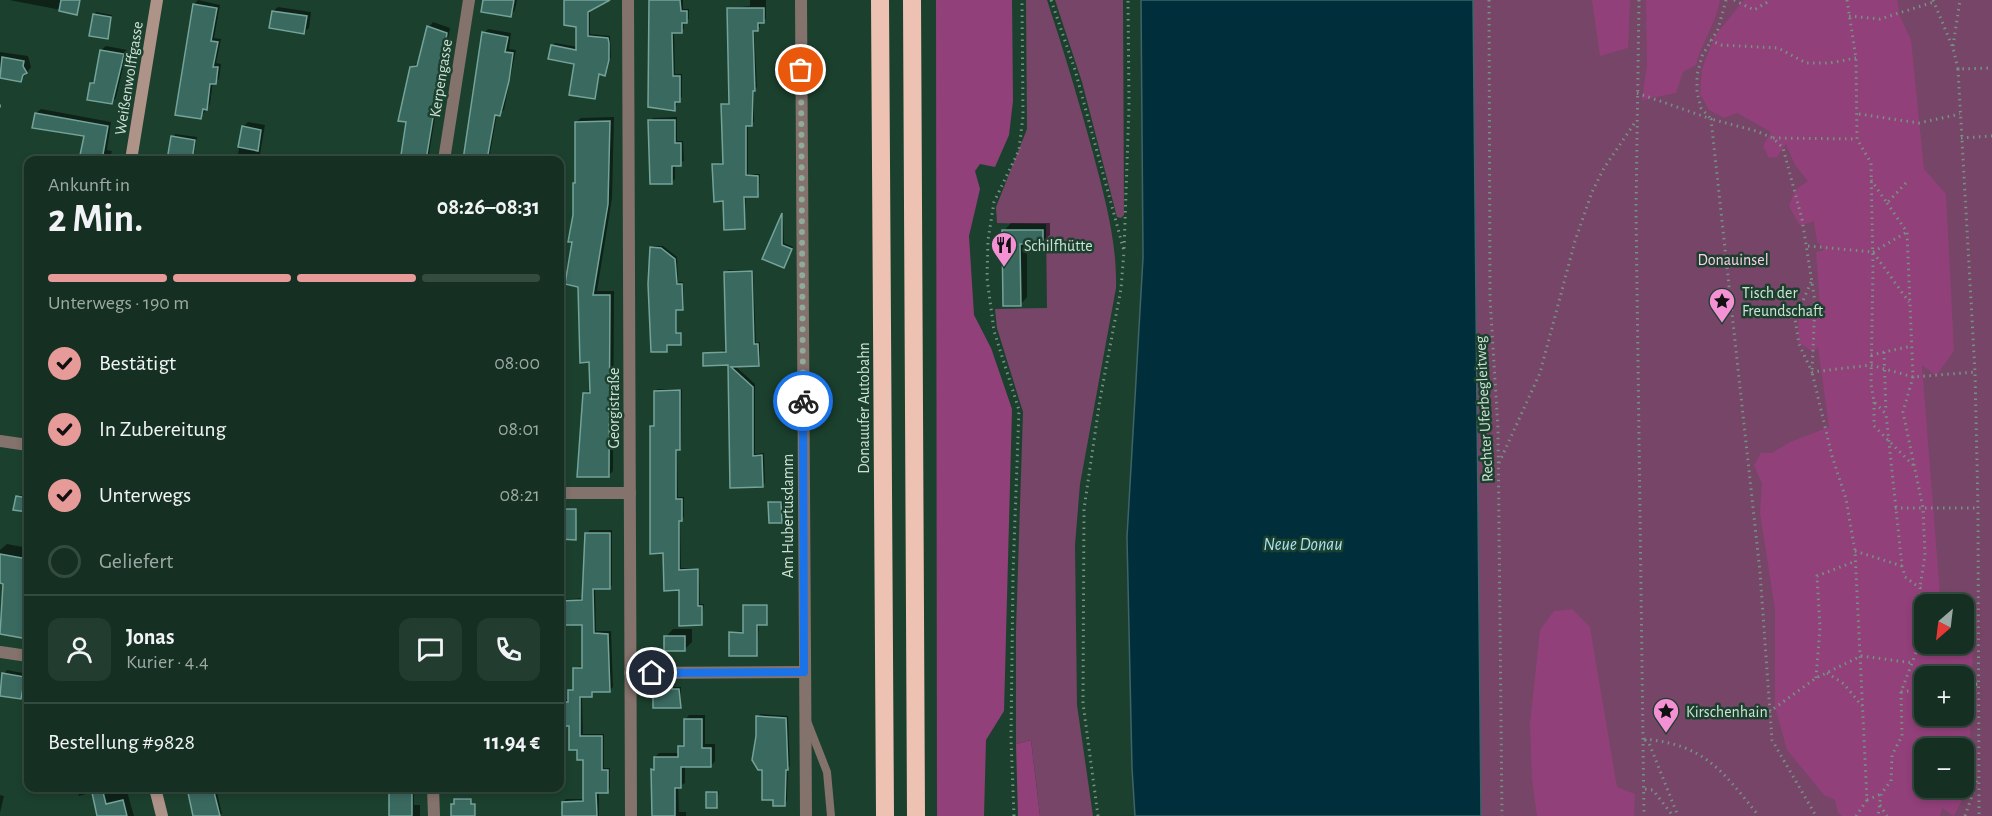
<!DOCTYPE html>
<html lang="de">
<meta charset="utf-8">
<style>
body{margin:0;font-family:"Alegreya Sans",sans-serif;background:#223c2f;color:#f1f3f6;height:100vh;display:flex;flex-direction:column;font-size:22px;white-space:nowrap}
*{box-sizing:border-box;margin:0}
p{font-size:20px;color:#9da9a5}
.icon{flex:none;width:33px;height:33px;fill:none;stroke:currentColor;stroke-width:2;stroke-linecap:round;stroke-linejoin:round}
.map{position:relative;flex:1;overflow:hidden}
.details{position:absolute;left:24px;top:156px;width:540px;height:636px;display:flex;flex-direction:column;background:#153022;border-radius:12px;box-shadow:0 3px 9px #0003,0 0 0 2px #344b40}
.details>*{flex:none}
.needle{width:39px;rotate:208deg}
.buttons{position:absolute;left:1914px;top:594px;display:grid;gap:12px}
.buttons a{display:grid;place-items:center;width:60px;height:60px;border-radius:12px;background:#153022;box-shadow:0 3px 9px #0003,0 0 0 2px #344b40;font-size:30px}
.pin{position:absolute;display:grid;place-items:center;width:51px;height:51px;color:#fff;margin:-26px;border:3px solid #fff;border-radius:50%;box-shadow:0 2px 6px #0007}
.courier{position:absolute;display:grid;place-items:center;width:60px;height:60px;margin:-30px;border:4px solid #1a73e8;border-radius:50%;background:#fff;color:#222;box-shadow:0 2px 8px #0007}
.head em{font-style:normal;font-weight:600}
.head div{display:flex;flex-direction:column-reverse}
.head{display:flex;align-items:center;justify-content:space-between;height:102px;padding:0 24px}
h1{font-size:39px;font-weight:600;line-height:45px}
.bar{display:grid;grid-template-columns:repeat(4,1fr);gap:9px 6px;align-content:center;height:72px;padding:0 24px}
.bar i{height:8px;border-radius:4px;background:#344b40}
.bar .on{background:#e69b98}
.bar p{grid-column:span 4}
.line{display:flex;align-items:center;gap:15px;padding:0 24px;border-top:2px solid #344b40}
.line div{flex:1}
.round{display:grid;place-items:center;flex:none;width:63px;height:63px;border-radius:12px;background:#223c2f}
ol{padding:0 24px;list-style:none}
li{display:flex;align-items:center;gap:18px;height:66px}
li p{margin-inline-start:auto}
li .icon{padding:6px;border-radius:50%;background:#e69b98;color:#111;stroke-width:4}
li:last-child{color:#9da9a5}
li i{width:33px;height:33px;border:3px solid #344b40;border-radius:50%}
.map>svg:first-child{display:block}
.green{fill:#774567;fill-rule:evenodd}
.forest{fill:#914079;fill-rule:evenodd}
.water{fill:#002e3a;stroke:#3e6469;stroke-width:1.5}
.shadow{fill:#0007}
.building{fill:#3a6960;stroke:#73a399;stroke-width:1.5}
.lines{fill:none;stroke-linecap:round;stroke-linejoin:round}
.path{stroke:#769284;stroke-width:3;stroke-dasharray:1.5 4.5;stroke-linecap:butt}
.lane{stroke:#84726c;stroke-width:8}
.street{stroke:#84726c;stroke-width:12}
.secondary{stroke:#ae9389;stroke-width:12}
.highway{stroke:#edc2b3;stroke-width:18}
.done{stroke:#8fa99b;stroke-width:6;stroke-dasharray:0 10.8}
.route{stroke:#1a73e8;stroke-width:8}
.labels{text-anchor:middle;stroke-width:5;stroke-linejoin:round;paint-order:stroke}
.street-label{font-size:16px;fill:#cde2d6;stroke:#1c402e}
.poi-label{font-size:16px;fill:#cde2d6;stroke:#1c402e;text-anchor:start}
.park-label{font-size:16px;fill:#fcceeb;stroke:#1c402e}
.water-label{font-size:18px;font-style:italic;fill:#a9e2f5;stroke:#1c402e}
</style>
<div class="map">
<svg width="1992" height="816" viewBox="0 0 1992 816">
<rect width="100%" height="100%" fill="#1c402e"/>
<g class="green">
<path d="M1026,0h21c17,51 32,102 46,153 12,46 24,88 23,135l-36,196 -5,61 2,160 16,111h-53l-9,-76 -15,4v-114l7,-218 -26,-84 -2,-19 52,-1 -1,-84 -49,-1 -1,-16 31,-78z"/>
<polygon points="1055,0 1123,0 1124,215 1121,218 1117,217 1082,82"/>
<path d="M1473,0h519v816h-511zM1924,604h40v40h-40zM1924,676h40v40h-40zM1924,748h40v40h-40z"/>
</g>
<g class="forest">
<polygon points="936,0 1012,0 1013,101 1009,135 995,167 980,164 975,171 980,189 969,236 974,315 991,348 1012,409 1004,711 986,740 984,816 937,816"/>
<polygon points="1592,0 1630,0 1628,48 1600,56"/>
<path d="M1646,0h74c-4,23 -18,42 -24,65l-13,7 -7,21 -34,7 5,-35z"/>
<path d="M1744,0h153l3,16 11,24 13,129 22,25 8,157 -18,25 -14,-11 18,229 6,10h-22v40h40v-13l9,15 -3,91 -6,48v-37h-40v40h39l-2,14 -7,14 -12,-8 -2,8h-98l-4,-3 -3,-13 -11,-5 -37,-45 -12,-43v-98l-15,-96 2,-29 -8,-19 7,-12h11l18,-11 39,-15 -11,-80 -5,5 -14,-9 -1,-25 22,-12 -4,-54 8,-2 -7,-9 -3,-20 -14,5 -11,-20 6,-16 13,-9 -13,-16 -9,-21 -9,13 -8,1 -6,-12 8,-14 -34,-19 -13,5 -15,-8 -9,-16 2,-25 12,-32zM1924,676h40v40h-40z"/>
<polygon points="1572,609 1590,627 1617,787 1635,794 1634,816 1537,816 1532,779 1530,723 1540,630 1554,611"/>
<polygon points="1031,740 1040,816 1018,816 1016,744"/>
</g>
<polygon class="water" points="1141,0 1473,0 1481,816 1135,816 1132,768 1127,537 1143,258"/>
<g class="shadow">
<polygon points="9,0 81,0 77,13"/>
<polygon points="198,0 220,5 214,38 221,39 216,63 221,64 219,79 213,82 210,104 201,117 194,4"/>
<polygon points="485,0 517,0 515,10 511,15"/>
<polygon points="566,0 598,0 590,9 590,34 610,36 611,57 607,71 600,73 594,97 576,63 552,46 555,43 578,47 578,25"/>
<polygon points="651,0 683,0 683,9 689,9 689,19 684,21 684,29 674,31 675,74 682,74 682,97 678,100 675,110"/>
<polygon points="750,0 766,0 766,19 760,21 760,27 754,29 757,87 754,90 754,122 748,125 748,174 760,174 759,193 746,195 744,228 725,200 714,164 725,162 723,104 730,102 729,8 750,6"/>
<polygon points="278,7 311,12 309,28 304,32 273,11"/>
<polygon points="96,12 112,15 107,37 94,14"/>
<polygon points="433,22 450,28 428,160 412,160 408,121 411,67 419,62 429,27"/>
<polygon points="488,29 511,33 509,49 516,50 504,110 497,114 490,154 494,155 493,160 464,160 484,33"/>
<polygon points="106,46 127,50 116,98 111,103 91,83 96,78 101,50"/>
<polygon points="0,52 28,56 31,67 21,81 0,76"/>
<polygon points="41,109 111,122 107,150 112,151 109,160 80,160 86,135 34,127 36,113"/>
<polygon points="614,117 612,198 597,291 614,291 613,471 608,476 584,394 591,389 591,361 573,241 574,184 577,181 576,122 581,118"/>
<polygon points="677,117 677,141 683,141 684,161 675,164 675,179 672,182 650,121 653,118"/>
<polygon points="248,122 265,125 259,160 237,160 243,127"/>
<polygon points="175,134 197,137 193,160 169,160"/>
<polygon points="783,213 784,243 793,247 784,267 764,258"/>
<polygon points="1011,223 1050,223 1050,235 1042,242 1027,242 1027,297 1020,305 1004,231"/>
<polygon points="653,246 663,246 677,257 678,282 683,282 684,306 677,308 677,332 682,332 682,342 669,344 667,350 651,248"/>
<polygon points="728,270 753,270 756,343 760,342 760,362 758,365 734,365 755,384 755,454 764,453 765,483 763,485 732,486 729,364 704,353 727,350 726,273"/>
<polygon points="658,389 682,389 681,447 677,449 678,497 684,497 684,517 680,520 681,568 699,568 700,604 704,604 701,624 681,589 665,552 651,427 656,424 655,391"/>
<polygon points="19,495 28,496 28,511 15,509"/>
<polygon points="772,501 783,501 781,522 770,503"/>
<polygon points="560,508 577,508 575,538 560,539"/>
<polygon points="590,530 612,530 612,585 609,588 595,588 596,631 611,631 613,687 610,690 594,690 591,696 582,696 583,734 604,734 604,768 610,768 610,789 607,792 599,792 599,816 564,816 563,802 566,799 585,799 584,759 571,724 560,724 560,700 570,700 570,690 575,687 575,668 584,665 583,623 560,624 560,600 583,598 587,533"/>
<polygon points="7,544 28,548 28,637 0,632 5,583 0,582 0,550"/>
<polygon points="747,604 768,604 768,622 759,623 757,655 730,633 745,631"/>
<polygon points="673,629 692,629 692,642 685,649 666,637"/>
<polygon points="7,670 28,674 28,691 25,690 21,698 4,674"/>
<polygon points="673,683 673,687 681,687 680,706 654,690 662,688 663,684"/>
<polygon points="760,714 788,716 790,766 788,768 787,801 784,804 764,769 758,717"/>
<polygon points="689,715 705,715 705,744 715,744 715,761 711,766 685,766 685,783 678,787 679,812 686,812 686,816 653,816 655,757 659,753 679,753 680,747 685,742 685,720"/>
<polygon points="77,788 126,788 134,816 100,816 93,792 79,796"/>
<polygon points="188,788 216,788 222,814 194,816"/>
<polygon points="384,788 414,788 414,805 420,805 420,816 391,816 391,793 384,793"/>
<polygon points="710,791 719,791 717,806 708,793"/>
<polygon points="0,795 4,796 0,813"/>
<polygon points="458,798 472,798 472,803 476,803 476,816 452,816 452,805"/>
</g>
<g class="building">
<polygon points="61,0 80,0 77,15 59,11"/>
<polygon points="483,0 514,0 511,17 481,12"/>
<polygon points="564,0 610,0 588,12 588,36 608,38 609,43 609,60 605,76 599,74 595,99 569,95 574,64 548,59 551,45 576,50 576,27 564,25"/>
<polygon points="649,0 680,0 681,11 687,11 687,23 682,23 682,33 672,33 673,76 680,76 680,102 675,102 675,111 648,107"/>
<polygon points="193,4 217,8 211,41 218,42 213,67 218,67 216,84 210,84 207,110 203,109 201,119 175,115"/>
<polygon points="727,8 764,8 764,23 758,23 758,31 753,31 755,91 753,91 752,126 746,126 746,175 758,176 758,197 744,197 745,229 724,230 723,201 714,202 712,164 723,164 721,104 729,104"/>
<polygon points="272,11 307,16 304,34 269,28"/>
<polygon points="93,14 111,17 108,39 89,36"/>
<polygon points="427,26 447,33 426,160 411,160 411,156 401,155 406,122 398,121 410,67 417,66"/>
<polygon points="482,32 508,37 505,52 513,53 509,81 500,116 495,115 487,160 463,160"/>
<polygon points="100,50 124,54 112,104 87,100 90,83 94,83"/>
<polygon points="2,57 24,61 23,66 27,73 23,75 21,82 0,78"/>
<polygon points="35,113 108,126 102,160 79,160 84,136 32,128"/>
<polygon points="648,120 675,120 675,143 681,143 681,166 672,166 672,184 650,184"/>
<polygon points="610,121 608,204 593,295 610,295 609,477 577,477 583,393 590,393 589,362 580,363 578,287 565,284 572,242 568,242 573,215 573,183 575,183 575,122"/>
<polygon points="242,126 261,130 258,151 238,147"/>
<polygon points="171,136 195,140 192,160 167,160"/>
<polygon points="782,213 782,245 792,249 784,268 762,259"/>
<polygon points="1002,230 1043,230 1043,244 1020,244 1021,306 1003,306"/>
<polygon points="650,247 661,248 675,259 677,284 682,284 683,310 676,310 676,333 681,333 681,345 667,345 667,352 651,352 648,284"/>
<polygon points="752,271 754,344 758,344 759,366 731,367 753,387 753,456 762,455 763,487 730,488 728,365 703,366 703,353 726,352 724,272"/>
<polygon points="680,390 680,450 676,450 676,499 682,499 682,521 679,521 679,570 698,569 698,606 702,606 702,625 679,626 679,590 664,591 663,553 650,554 650,426 654,426 654,391"/>
<polygon points="16,496 28,498 28,512 13,510"/>
<polygon points="768,502 781,502 782,523 769,523"/>
<polygon points="560,509 576,509 576,540 560,539"/>
<polygon points="585,533 610,533 610,589 593,589 594,633 608,634 610,692 592,692 592,697 580,697 580,736 602,736 602,770 608,770 608,793 596,793 597,816 562,816 562,802 583,801 583,760 577,760 577,750 569,750 569,726 560,726 560,702 568,702 568,690 573,690 573,668 582,668 582,625 560,625 560,601 582,600"/>
<polygon points="0,554 28,559 25,592 28,593 28,639 0,634 3,584 0,583"/>
<polygon points="743,605 767,605 767,625 757,625 757,656 729,656 729,632 743,633"/>
<rect x="664" y="636" width="21" height="15"/>
<polygon points="2,673 25,677 21,699 0,696"/>
<polygon points="660,685 672,685 672,689 679,689 681,708 653,708 653,689 660,689"/>
<polygon points="756,716 786,718 788,770 786,770 785,806 773,806 773,800 762,800 762,770 758,770 752,760 756,736"/>
<polygon points="684,719 702,719 702,748 711,748 711,767 681,767 681,788 675,788 675,816 652,816 651,769 654,770 654,757 678,757 678,746 684,746"/>
<polygon points="91,788 102,788 106,804 123,800 127,816 97,816"/>
<polygon points="187,788 213,788 220,816 193,816"/>
<rect x="389" y="788" width="23" height="28"/>
<rect x="706" y="792" width="11" height="16"/>
<polygon points="454,799 471,799 471,804 475,804 475,816 451,816 451,804 454,804"/>
</g>
<g class="lines">
<g class="path">
<polyline points="1051,0 1075,70 1124,251 1129,106 1128,0"/>
<polyline points="1489,0 1490,298 1498,429 1502,816"/>
<polyline points="1639,0 1636,210 1644,816"/>
<polyline points="1726,0 1718,29 1702,56 1697,75 1697,92 1701,108 1711,119 1756,131 1773,138 1783,148 1802,219 1815,302 1812,372 1832,456 1846,499 1855,551 1867,800 1856,816"/>
<polyline points="1734,0 1754,10 1771,0"/>
<polyline points="1847,0 1856,58 1857,139 1871,163 1873,269 1871,383 1874,402 1886,414 1902,566 1905,577 1920,588 1920,642 1901,692 1902,736 1892,755 1891,781 1881,794 1878,816"/>
<polyline points="1933,0 1953,48 1958,69 1992,68"/>
<polyline points="1849,16 1880,19 1934,2"/>
<polyline points="1710,40 1721,45 1778,48 1806,63 1830,63 1856,58"/>
<polyline points="1953,46 1960,0"/>
<polyline points="1958,69 1975,372 1978,508 1979,816"/>
<polyline points="1637,93 1711,119 1760,572 1772,740 1816,816"/>
<polyline points="0,106 1,106"/>
<polyline points="1859,114 1919,123 1960,114"/>
<polyline points="1773,138 1857,139"/>
<polyline points="1961,138 1992,136"/>
<polyline points="1871,180 1887,203 1906,183"/>
<polyline points="1887,203 1907,232 1913,377 1903,412 1923,508 1925,555 1920,587"/>
<polyline points="1808,246 1873,252 1909,302"/>
<polyline points="1873,252 1907,232"/>
<polyline points="1811,282 1795,319 1799,344 1812,372 1871,365 1913,377 1975,372"/>
<polyline points="1884,352 1886,412"/>
<polyline points="1871,355 1912,346"/>
<polyline points="1874,402 1874,426 1913,465"/>
<polyline points="1499,463 1540,373 1575,241 1592,192 1604,168 1636,121"/>
<polyline points="1895,508 1978,508"/>
<polyline points="1855,551 1902,566"/>
<polyline points="1827,673 1844,684 1862,706"/>
<polyline points="1816,678 1820,628 1817,576 1856,561"/>
<polyline points="1964,686 1978,684"/>
<polyline points="1901,692 1924,689"/>
<polyline points="1769,712 1816,678 1861,656 1914,663"/>
<path d="M1644,739c62,6 78,32 115,77"/>
<polyline points="1645,740 1649,743 1678,816"/>
<polyline points="1645,789 1653,790 1673,816"/>
<polyline points="1867,800 1881,794"/>
<polyline points="1880,805 1887,816"/>
<polyline points="1014,816 1011,739 1013,574 1019,410 994,331 987,278 988,240 994,202 1019,150 1023,116 1022,0"/>
<polyline points="1098,816 1083,703 1084,509 1100,399 1121,289 1124,251"/>
<polyline points="1965,816 1977,781"/>
</g>
<polyline class="lane" points="807,721 827,772 831,816"/>
<g class="street">
<polyline points="628,0 631,816"/>
<polyline points="801,0 806,816"/>
<polyline points="444,160 469,0"/>
<polyline points="0,441 28,445"/>
<polyline points="560,493 630,493"/>
<polyline points="0,652 28,656"/>
<polyline points="630,673 804,672"/>
<polyline points="433,788 434,816"/>
</g>
<g class="secondary">
<polyline points="131,160 157,0"/>
<polyline points="155,788 162,816"/>
</g>
<g class="highway">
<polyline points="880,0 885,816"/>
<polyline points="912,0 916,816"/>
</g>
</g>
<g class="lines">
<polyline class="done" points="801,70 803,401"/>
<polyline class="route" points="652,673 804,672 803,401"/>
</g>
<defs>
<g id="restaurant-pin" transform="scale(1.35)"><path d="M0 17L-7.5 6A9.5 9.5 0 1 1 7.5 6Z" fill="#f491d4" stroke="#1c402e"/><path d="M-5-6h1v4h1v-4h1v4h1v-4h1v5L-1.5 .5V6h-2V.5L-5-1ZM5-6V6H3V1.5H1.5Q1.5-4 5-6Z" fill="#111"/></g>
<g id="sight-pin" transform="scale(1.35)"><path d="M0 17L-7.5 6A9.5 9.5 0 1 1 7.5 6Z" fill="#f491d4" stroke="#1c402e"/><path d="M0-6L1.8-2.2L6-1.7L2.9 1.2L3.7 5.4L0 3.3L-3.7 5.4L-2.9 1.2L-6-1.7L-1.8-2.2Z" fill="#111"/></g>
</defs>
<g fill-rule="evenodd">
<use href="#restaurant-pin" x="1004" y="245"/>
<use href="#sight-pin" x="1722" y="301"/>
<use href="#sight-pin" x="1666" y="711"/>
</g>
<g class="labels">
<g class="street-label">
<text transform="translate(128 78) rotate(-81)" y="6">Weißenwolffgasse</text>
<text transform="translate(440 78) rotate(-81)" y="6">Kerpengasse</text>
<text transform="translate(613 408) rotate(-90)" y="6">Georgistraße</text>
<text transform="translate(863 408) rotate(-90)" y="6">Donauufer Autobahn</text>
<text transform="translate(1483 409) rotate(-93)" y="6">Rechter Uferbegleitweg</text>
<text transform="translate(787 516) rotate(-90)" y="6">Am Hubertusdamm</text>
</g>
<g class="poi-label">
<text x="1024" y="251">Schilfhütte</text>
<text x="1742" y="298">Tisch der<tspan x="1742" dy="18">Freundschaft</tspan></text>
<text x="1686" y="717">Kirschenhain</text>
</g>
<g class="park-label">
<text x="1733" y="265">Donauinsel</text>
</g>
<g class="water-label">
<text x="1303" y="550">Neue Donau</text>
</g>
</g>
</svg>
<div class="buttons">
<a><svg class="needle" viewBox="-14 -14 28 28"><path d="M0-13l5 13h-10z" fill="#e53935"/><path d="M0 13l5-13h-10z" fill="#9da9a5"/></svg></a>
<a>+</a>
<a>−</a>
</div>
<div class="pin" style="left:801px;top:70px;background:#ea580c"><svg class="icon" aria-label="bag" viewBox="0 0 24 24"><path d="M5 8h14l-1 12H6zM9 8a3 3 0 0 1 6 0"/></svg></div>
<div class="pin" style="left:652px;top:673px;background:#1f2937"><svg class="icon" aria-label="home" viewBox="0 0 24 24"><path d="M3 11l9-7 9 7M6 9v11h12V9"/></svg></div>
<div class="courier" style="left:803px;top:401px"><svg class="icon" aria-label="bike" viewBox="0 0 24 24"><circle cx="6" cy="16" r="4"/><circle cx="18" cy="16" r="4"/><path d="M6 16l4-8h5l3 8M10 8l3 8H6M13 5h3"/></svg></div>
<section class="details">
<div class="head"><div><h1>2 Min.</h1><p>Ankunft in</p></div><em>08:26–08:31</em></div>
<div class="bar"><i class="on"></i><i class="on"></i><i class="on"></i><i></i><p>Unterwegs · 190 m</p></div>
<ol>
<li><svg class="icon" aria-label="check" viewBox="0 0 24 24"><path d="M5 12l5 5 9-10"/></svg>Bestätigt<p>08:00</p></li>
<li><svg class="icon" aria-label="check" viewBox="0 0 24 24"><path d="M5 12l5 5 9-10"/></svg>In Zubereitung<p>08:01</p></li>
<li><svg class="icon" aria-label="check" viewBox="0 0 24 24"><path d="M5 12l5 5 9-10"/></svg>Unterwegs<p>08:21</p></li>
<li><i></i>Geliefert</li>
</ol>
<div class="line" style="height:108px"><a class="round"><svg class="icon" aria-label="person" viewBox="0 0 24 24"><circle cx="12" cy="8" r="4"/><path d="M4 21q1-7 8-7t8 7"/></svg></a><div><b>Jonas</b><p>Kurier · 4.4</p></div><a class="round"><svg class="icon" aria-label="chat" viewBox="0 0 24 24"><path d="M4 5h16v11H9l-5 4z"/></svg></a><a class="round"><svg class="icon" aria-label="phone" viewBox="0 0 24 24"><path d="M5 4h4l2 5-3 2q2 4 5 5l2-3 5 2v4C11 20 4 13 5 4z"/></svg></a></div>
<div class="line" style="height:78px"><div>Bestellung #9828</div><b>11.94 €</b></div>
</section>
</div>
